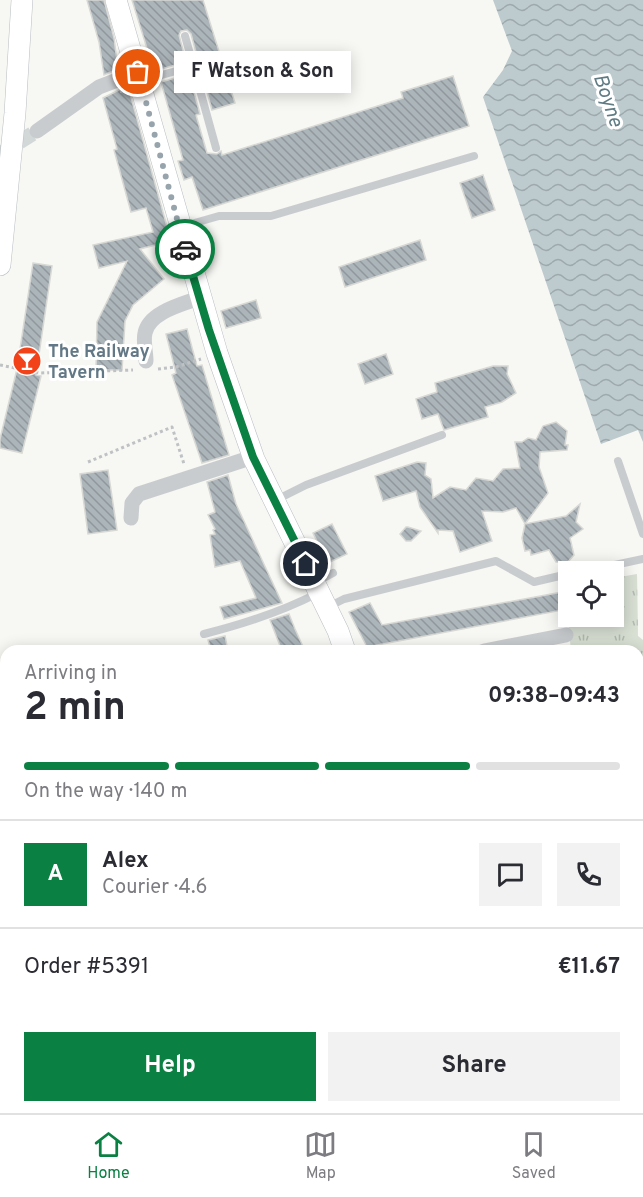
<!DOCTYPE html>
<meta charset="utf-8">
<style>
body{margin:0;font-family:Overpass,sans-serif;background:#f2f2f3;color:#2b2b33;height:100vh;display:flex;flex-direction:column;font-size:22px;white-space:nowrap}
*{box-sizing:border-box;margin:0}
p{font-size:20px;color:#7c7c81}
.icon{flex:none;width:33px;height:33px;fill:none;stroke:currentColor;stroke-width:2;stroke-linecap:round;stroke-linejoin:round}
.map{position:relative;flex:1;overflow:hidden}
.details{position:absolute;left:0px;top:645px;width:644px;height:468px;display:flex;flex-direction:column;background:#fff;border-radius:18px 18px 0 0;box-shadow:0 3px 15px #0003}
.details>*{flex:none}
.fabs{position:absolute;left:558px;top:561px;display:grid;gap:12px}
.fabs a{display:grid;place-items:center;width:66px;height:66px;border-radius:0px;background:#fff;box-shadow:0 3px 15px #0003;font-size:30px}
.pin{position:absolute;display:grid;place-items:center;width:51px;height:51px;color:#fff;margin:-26px;border:3px solid #fff;border-radius:50%;box-shadow:0 2px 6px #0007}
.courier{position:absolute;display:grid;place-items:center;width:60px;height:60px;margin:-30px;border:4px solid #0b8043;border-radius:50%;background:#fff;color:#222;box-shadow:0 2px 8px #0007}
.bubble{position:absolute;height:42px;border-radius:0px;background:#fff;box-shadow:0 3px 15px #0003;font-size:20px;font-weight:700;line-height:42px;text-align:center}
.head em{font-style:normal;font-weight:700}
.head div{display:flex;flex-direction:column-reverse}
.head{display:flex;align-items:center;justify-content:space-between;height:102px;padding:0 24px}
h1{font-size:39px;font-weight:700;line-height:45px}
.bar{display:grid;grid-template-columns:repeat(4,1fr);gap:9px 6px;align-content:center;height:72px;padding:0 24px}
.bar i{height:8px;border-radius:4px;background:#e1e1e2}
.bar .current{background:#0b8043}
.bar p{grid-column:span 4}
.line{display:flex;align-items:center;gap:15px;padding:0 24px;border-top:2px solid #e1e1e2}
.line div{flex:1}
.round{display:grid;place-items:center;flex:none;width:63px;height:63px;border-radius:0px;background:#f2f2f3}
.action{display:flex;gap:12px;margin-top:auto;padding:12px 24px}
.action a{flex:1;height:69px;border-radius:0px;background:#0b8043;color:#fff;font-size:24px;font-weight:700;line-height:69px;text-align:center}
.action a+a{background:#f2f2f3;color:#2b2b33}
.tabs{display:flex;justify-content:space-around;align-items:center;height:84px;border-top:2px solid #e1e1e2;background:#fff;font-size:16px;color:#7c7c81}
.tabs a{display:grid;justify-items:center;gap:3px}
.tabs .current{color:#0b8043}
.map>svg:first-child{display:block}
.grass{fill:url(#grass-tufts)}
.water{fill:url(#water-waves)}
.building{fill:url(#building-back-hatch);stroke:#d8d8d5;stroke-width:1.5}
.lines{fill:none;stroke-linecap:round;stroke-linejoin:round}
.minor-tunnel{stroke:#d2d7d8;stroke-width:15;stroke-dasharray:15 8;stroke-linecap:butt}
.secondary-casing{stroke:#b8bec2;stroke-width:22}
.path{stroke:#bfc2c4;stroke-width:3;stroke-dasharray:3 3;stroke-linecap:butt}
.service{stroke:#c9cccf;stroke-width:8}
.minor{stroke:#c9cccf;stroke-width:15}
.secondary{stroke:#fff;stroke-width:21}
.rail{stroke:#a4abb0;stroke-width:4.5;stroke-dasharray:9 4.5;stroke-linecap:butt}
.done{stroke:#97a4ac;stroke-width:6;stroke-dasharray:0 10.8}
.route{stroke:#0b8043;stroke-width:8}
.labels{text-anchor:middle;stroke-width:6;stroke-linejoin:round;paint-order:stroke}
.poi-label{font-size:18px;font-weight:bold;fill:#637886;stroke:#fff;text-anchor:start}
.water-label{font-size:20px;font-style:italic;fill:#5f7b83;stroke:#fff}
</style>
<div class="map">
<svg width="643" height="1113" viewBox="0 0 643 1113">
<defs>
<pattern id="grass-tufts" width="24" height="20" patternUnits="userSpaceOnUse" patternTransform="scale(1.5)"><rect width="24" height="20" fill="#d8dfd3"/><path d="M3 7l-1-3M5 7V3M7 7l1-3M15 17l-1-3M17 17v-4M19 17l1-3" fill="none" stroke="#b3bab1"/></pattern>
<pattern id="water-waves" width="16" height="10" patternUnits="userSpaceOnUse" patternTransform="scale(1.5)"><rect width="16" height="10" fill="#bdcace"/><path d="M0 5q4-4 8 0t8 0" fill="none" stroke="#9da9ad"/></pattern>
<pattern id="building-back-hatch" width="6" height="6" patternUnits="userSpaceOnUse" patternTransform="scale(1.5)"><rect width="6" height="6" fill="#acb5ba"/><path d="M-1 5l2 2M0 0l6 6M5-1l2 2" fill="none" stroke="#90989d"/></pattern>
</defs>
<rect width="100%" height="100%" fill="#f7f7f3"/>
<g class="grass">
<polygon points="637,574 638,636 643,640 643,662 638,663 638,651 571,651 567,610 568,616 614,616 614,578"/>
<polygon points="6,1071 6,1107 67,1107 68,1113 0,1113 0,1076"/>
</g>
<polygon class="water" points="493,0 643,0 643,442 638,430 601,444 483,97 503,70 512,51"/>
<g class="building">
<polygon points="87,0 104,0 114,38 118,69 104,75 99,42"/>
<polygon points="132,0 203,0 235,103 212,110 191,34 187,30 181,31 179,35 186,62 154,71"/>
<polygon points="189,74 200,114 196,115 207,153 217,154 221,151 222,155 403,98 401,92 453,76 469,126 203,210 192,177 184,180 178,161 183,160 161,82"/>
<polygon points="121,89 121,92 129,90 171,241 140,249 164,279 133,305 125,321 122,370 96,370 97,322 127,261 99,268 93,245 153,232 146,208 131,212 114,150 117,149 103,98"/>
<polygon points="483,175 495,210 472,218 460,183"/>
<polygon points="420,240 426,260 345,287 339,267"/>
<polygon points="33,263 52,266 36,375 41,376 22,453 0,448 0,439 17,369"/>
<polygon points="256,300 261,318 226,328 221,311"/>
<polygon points="187,329 197,366 202,365 229,455 202,463 172,375 176,373 166,334"/>
<polygon points="386,354 393,374 365,384 358,364"/>
<polygon points="493,366 508,366 507,374 516,393 502,402 485,407 488,417 444,430 438,414 422,419 416,399 437,392 435,383"/>
<polygon points="556,422 567,431 565,445 568,445 567,450 540,452 539,467 548,493 525,524 566,516 580,504 576,522 583,529 570,538 574,555 567,563 556,562 549,550 531,555 530,550 525,551 522,538 525,524 516,508 503,512 482,511 492,541 460,552 453,531 438,530 438,533 420,507 416,491 383,501 375,476 417,462 426,463 425,475 431,479 433,498 450,487 466,490 476,478 493,481 503,469 520,468 515,442 522,442 528,438 536,440 543,426"/>
<polygon points="108,470 117,530 88,534 80,474"/>
<polygon points="228,475 236,504 282,603 224,619 220,607 256,598 240,561 215,567 210,535 215,534 213,530 215,529 208,515 215,512 207,482"/>
<polygon points="332,524 347,554 328,563 313,533"/>
<polygon points="406,527 408,527 421,531 411,541 406,541 400,534"/>
<polygon points="568,591 568,609 367,647 349,612 370,603 382,625"/>
<polygon points="289,614 295,629 305,651 282,651 270,620"/>
<polygon points="225,636 228,651 211,651 208,640"/>
</g>
<g class="lines">
<polyline class="minor-tunnel" points="0,154 37,131"/>
<g class="secondary-casing">
<g id="secondary">
<polyline points="116,0 217,353 254,459 338,631 345,651"/>
<polyline points="0,265 15,113 22,0"/>
<polyline points="433,1107 433,1113"/>
</g>
</g>
<g class="path">
<polyline points="0,365 40,373 133,370"/>
<polyline points="158,369 176,367 201,359"/>
<polyline points="88,462 172,427 184,464"/>
<polyline points="0,913 6,911"/>
<polyline points="83,1107 85,1113"/>
</g>
<g class="service">
<polyline points="185,36 216,148"/>
<polyline points="140,81 194,66"/>
<polyline points="184,226 219,216 271,216 474,156"/>
<polyline points="618,461 643,534"/>
<polyline points="276,500 306,485 442,435"/>
<polyline points="582,572 643,559"/>
<polyline points="316,582 333,573"/>
<polyline points="328,607 344,599 496,561 534,582 568,574"/>
<path d="M204,634c40,-10 77,-22 114,-41"/>
<polyline points="638,999 643,999"/>
<polyline points="318,1107 319,1113"/>
<polyline points="371,1107 372,1113"/>
</g>
<g class="minor">
<polyline points="37,131 99,87 138,72"/>
<path d="M146,361c0,-8 -3,-20 -1,-28 4,-21 38,-29 54,-35"/>
<polyline points="131,518 132,503 139,494 253,457"/>
<polyline points="484,651 566,635"/>
</g>
<use href="#secondary" class="secondary"/>
<g class="rail">
<polyline points="0,925 6,924"/>
<polyline points="0,935 6,934"/>
<polyline points="638,939 643,939"/>
</g>
</g>
<g class="lines">
<polyline class="done" points="138,72 185,249"/>
<polyline class="route" points="185,249 209,330 253,457 306,564"/>
</g>
<defs>
<g id="bar-disc" transform="scale(1.5)"><circle r="9.5" fill="#f14219" stroke="#fff"/><path d="M-6-5H6L.8 .8V4.5H3.5V6h-7V4.5H-.8V.8Z" fill="#fff"/></g>
</defs>
<g fill-rule="evenodd">
<use href="#bar-disc" x="27" y="361"/>
</g>
<g class="labels">
<g class="poi-label">
<text x="48" y="357">The Railway<tspan x="48" dy="21">Tavern</tspan></text>
</g>
<g class="water-label">
<text transform="translate(609 100) rotate(71)" y="7">Boyne</text>
</g>
</g>
</svg>
<div class="fabs">
<a><svg class="icon" aria-label="locate" viewBox="0 0 24 24"><circle cx="12" cy="12" r="6"/><path d="M12 2v4M12 18v4M2 12h4M18 12h4"/></svg></a>
</div>
<div class="pin" style="left:138px;top:72px;background:#ea580c"><svg class="icon" aria-label="bag" viewBox="0 0 24 24"><path d="M5 8h14l-1 12H6zM9 8a3 3 0 0 1 6 0"/></svg></div>
<div class="pin" style="left:306px;top:564px;background:#1f2937"><svg class="icon" aria-label="home" viewBox="0 0 24 24"><path d="M3 11l9-7 9 7M6 9v11h12V9"/></svg></div>
<div class="courier" style="left:185px;top:249px"><svg class="icon" aria-label="car" viewBox="0 0 24 24"><path d="M5 17H2v-5l4-1 3-4h7l3 4 3 1v5h-3M9 17h6M6 11h13"/><circle cx="7" cy="17" r="2"/><circle cx="17" cy="17" r="2"/></svg></div>
<div class="bubble" style="left:174px;top:51px;width:177px">F Watson &amp; Son</div>
<section class="details">
<div class="head"><div><h1>2 min</h1><p>Arriving in</p></div><em>09:38–09:43</em></div>
<div class="bar"><i class="current"></i><i class="current"></i><i class="current"></i><i></i><p>On the way · 140 m</p></div>
<div class="line" style="height:108px"><b class="round" style="background:#0b8043;color:#fff">A</b><div><b>Alex</b><p>Courier · 4.6</p></div><a class="round"><svg class="icon" aria-label="chat" viewBox="0 0 24 24"><path d="M4 5h16v11H9l-5 4z"/></svg></a><a class="round"><svg class="icon" aria-label="phone" viewBox="0 0 24 24"><path d="M5 4h4l2 5-3 2q2 4 5 5l2-3 5 2v4C11 20 4 13 5 4z"/></svg></a></div>
<div class="line" style="height:78px"><div>Order #5391</div><b>€11.67</b></div>
<div class="action"><a>Help</a><a>Share</a></div>
</section>
</div>
<nav class="tabs">
<a class="current"><svg class="icon" aria-label="home" viewBox="0 0 24 24"><path d="M3 11l9-7 9 7M6 9v11h12V9"/></svg>Home</a>
<a><svg class="icon" aria-label="map" viewBox="0 0 24 24"><path d="M3 6l6-2 6 2 6-2v14l-6 2-6-2-6 2zM9 4v14M15 6v14"/></svg>Map</a>
<a><svg class="icon" aria-label="saved" viewBox="0 0 24 24"><path d="M7 4h10v16l-5-4-5 4z"/></svg>Saved</a>
</nav>
